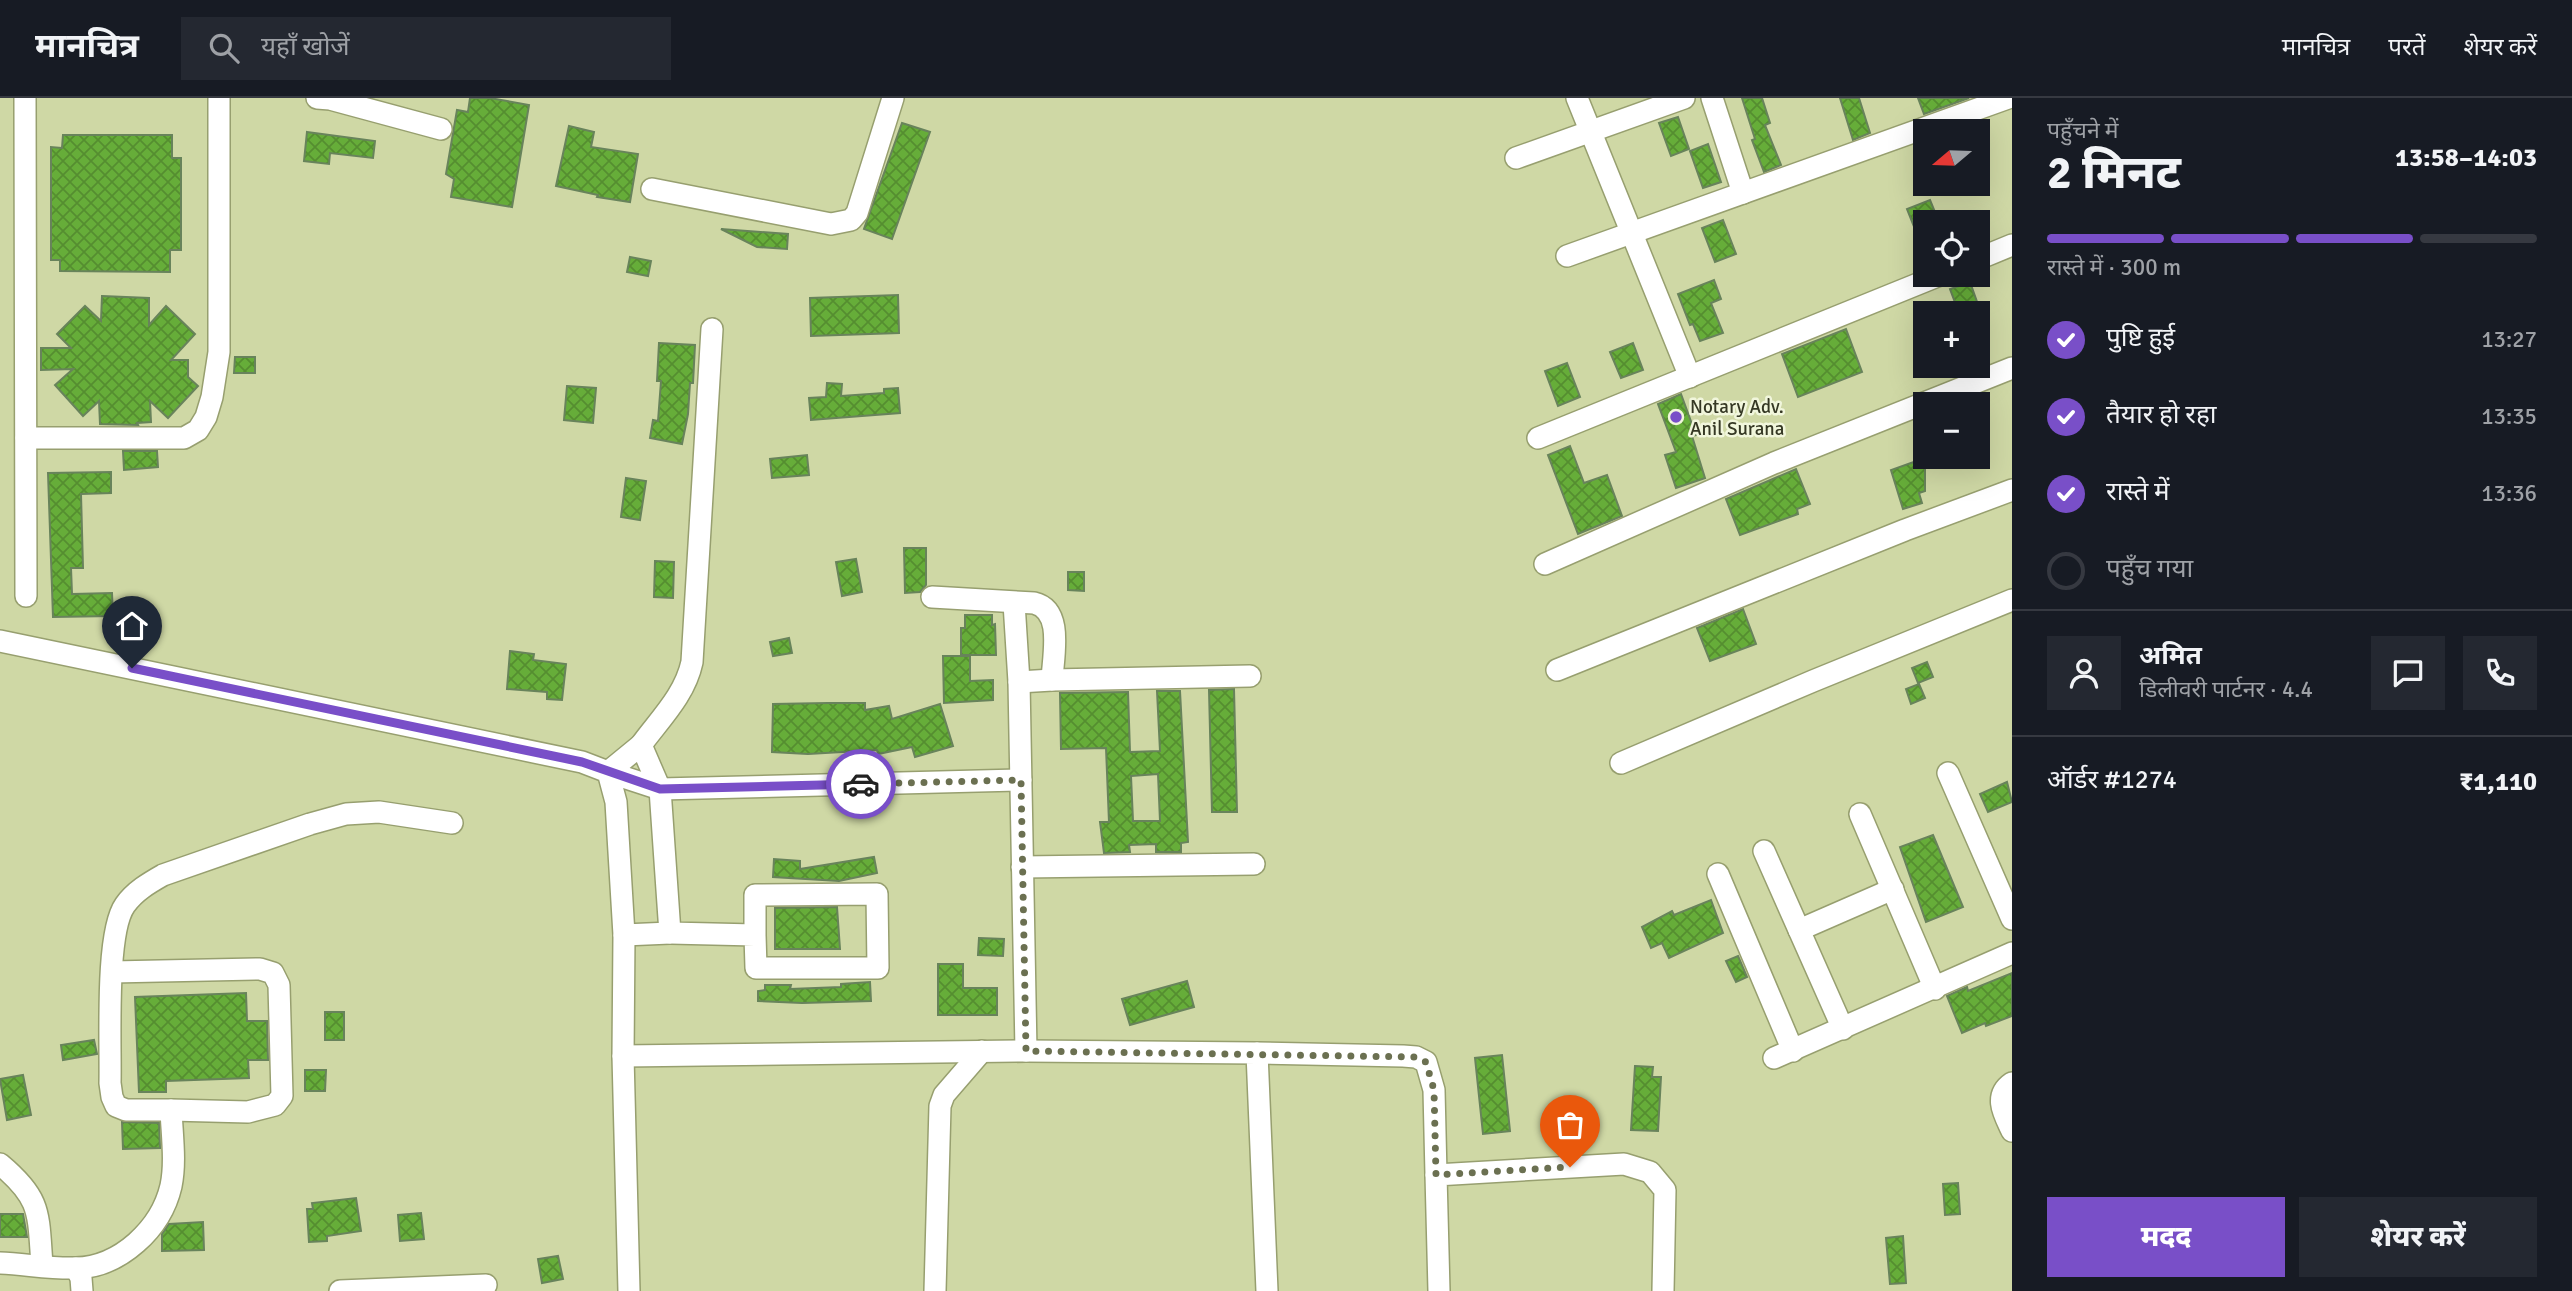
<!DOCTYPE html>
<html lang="hi">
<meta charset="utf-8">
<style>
body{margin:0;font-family:Signika,"Noto Sans Devanagari",sans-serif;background:#242831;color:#f1f3f6;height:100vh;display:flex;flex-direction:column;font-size:26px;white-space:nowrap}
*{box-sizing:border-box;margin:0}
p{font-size:23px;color:#9ea1a6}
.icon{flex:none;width:38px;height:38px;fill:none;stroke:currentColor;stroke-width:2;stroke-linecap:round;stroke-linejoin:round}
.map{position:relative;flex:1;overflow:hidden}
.details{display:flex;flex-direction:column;background:#171b24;width:560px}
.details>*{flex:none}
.needle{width:46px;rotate:251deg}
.fabs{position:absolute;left:1913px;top:21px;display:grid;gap:14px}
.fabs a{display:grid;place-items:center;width:77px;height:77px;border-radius:0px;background:#171b24;box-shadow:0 7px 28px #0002;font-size:35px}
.pin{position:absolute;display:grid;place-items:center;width:60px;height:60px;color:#fff;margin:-72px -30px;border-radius:50% 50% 50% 0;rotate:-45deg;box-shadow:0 0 7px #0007}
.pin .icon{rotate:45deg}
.courier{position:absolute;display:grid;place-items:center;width:70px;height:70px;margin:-35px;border:5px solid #794fc8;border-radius:50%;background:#fff;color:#222;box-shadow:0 2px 9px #0007}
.headline em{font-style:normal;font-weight:800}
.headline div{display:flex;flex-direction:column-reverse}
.headline{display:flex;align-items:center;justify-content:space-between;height:119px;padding:0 35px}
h1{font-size:46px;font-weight:800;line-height:52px}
.bar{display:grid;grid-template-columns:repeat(4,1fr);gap:10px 7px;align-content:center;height:84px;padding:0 35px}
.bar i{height:9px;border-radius:5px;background:#363941}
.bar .active{background:#794fc8}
.bar p{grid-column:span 4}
.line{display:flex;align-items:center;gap:18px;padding:0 35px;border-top:2px solid #363941}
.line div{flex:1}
.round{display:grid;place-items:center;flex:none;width:74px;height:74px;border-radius:0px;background:#242831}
ol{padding:0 35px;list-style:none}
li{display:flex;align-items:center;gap:21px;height:77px}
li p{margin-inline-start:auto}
li .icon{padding:7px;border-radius:50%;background:#794fc8;color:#fff;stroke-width:4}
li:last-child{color:#9ea1a6}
li i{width:38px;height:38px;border:4px solid #363941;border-radius:50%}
.cta{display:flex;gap:14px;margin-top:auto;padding:14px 35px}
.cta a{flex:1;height:80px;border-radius:0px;background:#794fc8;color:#fff;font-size:28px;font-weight:800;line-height:80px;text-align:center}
.cta a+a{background:#242831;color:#f1f3f6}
header{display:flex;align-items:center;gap:42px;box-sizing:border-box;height:98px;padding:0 35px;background:#171b24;border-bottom:2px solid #363941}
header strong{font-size:33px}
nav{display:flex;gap:38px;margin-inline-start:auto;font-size:24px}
.search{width:490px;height:63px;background:#242831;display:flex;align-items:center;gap:18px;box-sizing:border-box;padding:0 24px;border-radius:0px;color:#9ea1a6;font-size:26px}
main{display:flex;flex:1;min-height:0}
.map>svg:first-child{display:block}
.building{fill:url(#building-cross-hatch);stroke:#68835b;stroke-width:2;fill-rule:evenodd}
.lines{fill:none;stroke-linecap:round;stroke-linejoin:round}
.minor-casing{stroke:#979f6f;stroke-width:24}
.minor{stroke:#fff;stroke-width:21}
.done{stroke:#6b7051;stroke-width:7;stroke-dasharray:0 12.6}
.route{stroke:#794fc8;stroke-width:9}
.poi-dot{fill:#794fc8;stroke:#f1f6dc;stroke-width:2.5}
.labels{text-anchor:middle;stroke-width:5;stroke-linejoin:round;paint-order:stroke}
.poi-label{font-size:19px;fill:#353824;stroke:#f1f6dc;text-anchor:start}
</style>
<header>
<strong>मानचित्र</strong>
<div class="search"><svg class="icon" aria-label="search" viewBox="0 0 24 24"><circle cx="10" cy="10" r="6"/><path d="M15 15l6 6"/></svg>यहाँ खोजें</div>
<nav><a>मानचित्र</a><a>परतें</a><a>शेयर करें</a></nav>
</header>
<main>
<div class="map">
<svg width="2012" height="1193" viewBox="0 0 2012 1193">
<defs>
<pattern id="building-cross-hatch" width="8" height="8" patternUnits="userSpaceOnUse" patternTransform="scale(1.75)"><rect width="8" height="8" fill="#66ad39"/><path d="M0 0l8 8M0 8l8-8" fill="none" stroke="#558e30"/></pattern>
</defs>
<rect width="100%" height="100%" fill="#cfd8a5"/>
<g class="building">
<polygon points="470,0 490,0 529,7 512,109 451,99 454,81 446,76 457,12 468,14"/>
<polygon points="1742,0 1762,0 1770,25 1765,27 1781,67 1764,74 1752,42 1755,41"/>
<polygon points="1840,0 1859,0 1870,35 1853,42"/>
<polygon points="1918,0 1969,0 1924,16"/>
<polygon points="1678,19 1689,51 1671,58 1659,25"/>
<polygon points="902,25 930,34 892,141 864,131"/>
<polygon points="569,28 594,34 591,49 638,56 630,104 597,99 598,97 556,88"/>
<polygon points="307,34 375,43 373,60 330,55 329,66 304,63"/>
<polygon points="63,37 172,37 172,60 181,60 181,152 170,152 170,174 60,173 60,162 51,162 51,49 62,50"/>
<polygon points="1708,46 1721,84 1703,90 1690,53"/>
<polygon points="1930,102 1939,124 1925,124 1924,154 1907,111"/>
<polygon points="1723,122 1736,156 1715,164 1702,130"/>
<polygon points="721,131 788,136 787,151 757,149"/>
<polygon points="630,159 651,163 648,178 627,174"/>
<polygon points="1714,182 1721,201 1711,205 1723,235 1700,243 1693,226 1690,227 1678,196"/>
<polygon points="1970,184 1981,215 1959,215 1950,191"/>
<polygon points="898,197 899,235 811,238 810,200"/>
<polygon points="102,198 149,200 149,227 166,208 195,236 171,262 188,262 188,279 198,288 168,320 150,303 151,324 137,325 138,327 100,326 99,303 83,318 55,287 73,271 41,272 41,250 71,250 57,236 85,208 101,223"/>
<polygon points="1846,231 1862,274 1798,299 1782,256"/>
<polygon points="659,245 695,247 693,285 690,285 688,316 682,346 650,340 653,322 658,323 661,283 657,283"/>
<polygon points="1633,245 1643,272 1621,280 1610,254"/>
<polygon points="235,259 255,259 255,275 234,275"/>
<polygon points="1567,265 1580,299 1558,308 1545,273"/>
<polygon points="827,285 842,286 841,298 884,295 884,291 898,290 900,315 811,322 809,300 826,299"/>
<polygon points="567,288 596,290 593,325 564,322"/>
<polygon points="1681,296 1696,337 1692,338 1705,380 1676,390 1665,357 1676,354 1658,306"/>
<polygon points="1570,348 1584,385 1607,377 1622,418 1578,436 1548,357"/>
<polygon points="123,353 157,353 158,369 124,372"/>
<polygon points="807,357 809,377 772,380 770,361"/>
<polygon points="1925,360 1925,393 1919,395 1922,405 1903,411 1891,372"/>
<polygon points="1796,371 1810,406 1797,411 1798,416 1740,437 1726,401"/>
<polygon points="111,374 111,395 81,396 83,470 71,470 72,496 112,495 113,518 53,519 48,375"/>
<polygon points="626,380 646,383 640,422 621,419"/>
<polygon points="904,450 926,450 926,487 920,494 905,495"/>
<polygon points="856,461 862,494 842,498 836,464"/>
<polygon points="655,463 674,464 673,500 654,499"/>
<polygon points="1068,474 1084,474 1084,493 1068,492"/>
<polygon points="1743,511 1756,546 1710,563 1697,530"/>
<polygon points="965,517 992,517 992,527 995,526 996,557 961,557 961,530 965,530"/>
<polygon points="789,540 792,555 773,558 770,544"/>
<polygon points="510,553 534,556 533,562 566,566 562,602 547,601 547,594 507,591"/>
<polygon points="943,558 970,558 970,583 993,582 993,602 944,605"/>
<polygon points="1927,564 1933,579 1918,585 1912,570"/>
<polygon points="1919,586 1925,600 1911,606 1906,591"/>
<polygon points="1234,591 1237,714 1212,714 1209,592"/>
<path d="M1157,593h23l8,151 -7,1v9h-25v-8l-27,1 1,7 -26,1 -4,-31h9l-3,-74 -45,1 -1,-56 68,-1 2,60 30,-1zM1158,676l2,47h-27l-2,-45z"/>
<polygon points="828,605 865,605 865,612 889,608 892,621 940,606 953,648 915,659 912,649 878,656 877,652 808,656 772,654 773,606"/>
<polygon points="2007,684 2012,704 1988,714 1980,696"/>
<polygon points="1933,737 1963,809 1926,824 1900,749"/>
<polygon points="874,759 877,775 839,783 773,779 774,761 800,763 800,771"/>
<polygon points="1711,802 1723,835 1669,860 1662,845 1651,850 1642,829 1672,813 1674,817"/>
<polygon points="837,809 840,851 775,851 775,810"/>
<polygon points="979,840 1004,841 1003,858 978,857"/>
<polygon points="1738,858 1747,879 1736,884 1726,863"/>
<polygon points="938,866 963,866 963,890 997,890 997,917 938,917"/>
<polygon points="2012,875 2012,918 1986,928 1985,925 1962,935 1947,898 1967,889 1968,893"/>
<polygon points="1187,883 1194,909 1130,927 1122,901"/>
<polygon points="870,884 871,903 802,905 758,903 758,893 765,892 765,887 791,887 790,891 841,889 841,886"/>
<polygon points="246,895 247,923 267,923 268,962 248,962 249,980 166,983 166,994 139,994 135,899"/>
<rect x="325" y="914" width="19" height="28"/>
<polygon points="94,942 97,956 63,962 61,947"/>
<polygon points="1502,957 1510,1033 1483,1036 1475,960"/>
<polygon points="1635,968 1653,969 1652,979 1661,979 1658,1033 1631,1032"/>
<polygon points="305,972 326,972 325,993 305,993"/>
<polygon points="23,977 31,1017 7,1022 0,981"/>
<polygon points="122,1024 159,1025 160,1050 123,1051"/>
<polygon points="1958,1085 1960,1116 1945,1117 1943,1086"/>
<polygon points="356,1100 361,1133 327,1138 327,1143 309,1144 307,1111 313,1111 312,1105"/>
<polygon points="421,1115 424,1141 400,1143 398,1117"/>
<polygon points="0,1116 23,1116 27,1139 0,1139"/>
<polygon points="203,1124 204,1152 162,1153 162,1136 169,1126"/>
<polygon points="1903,1138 1906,1185 1890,1186 1886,1140"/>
<polygon points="558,1158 563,1181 542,1185 538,1161"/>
</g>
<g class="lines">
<g class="minor-casing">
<g id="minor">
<polyline points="25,0 26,498"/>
<polyline points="317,0 330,1 441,31"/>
<polyline points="1577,0 1690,279"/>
<polyline points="1712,0 1743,95"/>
<polyline points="1516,60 1684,0"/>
<polyline points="652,91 831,126 851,122 857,115 893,0"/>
<polyline points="1567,158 2008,0"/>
<polyline points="1978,161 2012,147"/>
<polyline points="26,340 184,340 198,332 206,319 212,299 219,254 219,0"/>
<polyline points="1538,340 1940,177"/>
<polyline points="1545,466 1774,365 2012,270"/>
<path d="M932,499l102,6c30,7 19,53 18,77"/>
<polyline points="1014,505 1019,584 1026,953"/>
<polyline points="0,543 582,664 608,674 616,704 624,837 623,958 629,1193"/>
<polyline points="1557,572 1905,432 2012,392"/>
<polyline points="1019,584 1052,582 1250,578"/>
<path d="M641,647c19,-26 44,-50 51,-83l20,-333"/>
<polyline points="1621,665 1813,583 2012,502"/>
<polyline points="608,674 641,647 660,691 670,835 755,837 756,870 878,870 877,796 755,797 755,837"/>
<polyline points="608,674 660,691 1021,682"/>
<polyline points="1948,675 2012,821"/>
<polyline points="1860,716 1935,891"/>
<polyline points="1764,753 1843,931"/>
<polyline points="1022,769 1254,766"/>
<polyline points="1718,776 1793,953"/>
<polyline points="1799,832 1893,791"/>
<polyline points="624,837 670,835"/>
<polyline points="112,874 260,871 273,875 279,887 282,998 275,1007 248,1014 171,1012"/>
<polyline points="1257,955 1403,958 1416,959 1426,964 1434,992 1436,1077"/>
<polyline points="623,958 1026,953 1257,955 1267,1193"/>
<polyline points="1774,960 2012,855"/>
<path d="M2012,985c-19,13 -8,31 0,48"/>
<path d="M0,1066c42,35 38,49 42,101"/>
<path d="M0,1165c25,1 51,6 76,5 44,-1 85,-39 95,-82 5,-24 1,-51 0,-76h-45l-10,-4 -4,-9 -2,-14c1,-38 -5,-150 15,-178 10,-14 24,-22 38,-30l147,-51 36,-10 33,-2 73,11"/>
<polyline points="76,1170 81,1180 82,1193"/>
<polyline points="340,1193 486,1187"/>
<polyline points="935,1193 940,1008 944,997 982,953"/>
<polyline points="1439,1193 1436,1077 1624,1066 1650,1074 1665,1092 1663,1193"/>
</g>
</g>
<use href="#minor" class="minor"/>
</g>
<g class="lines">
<polyline class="done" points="861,686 1021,682 1026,953 1416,959 1426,964 1434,992 1436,1077 1570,1069"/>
<polyline class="route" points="132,570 582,664 660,691 861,686"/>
</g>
<circle class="poi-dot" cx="1676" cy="319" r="7"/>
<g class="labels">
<g class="poi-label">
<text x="1690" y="315">Notary Adv.<tspan x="1690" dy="22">Anil Surana</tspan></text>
</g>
</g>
</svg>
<div class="fabs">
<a><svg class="needle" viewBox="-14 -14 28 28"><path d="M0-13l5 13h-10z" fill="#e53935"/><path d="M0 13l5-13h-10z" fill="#9ea1a6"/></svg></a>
<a><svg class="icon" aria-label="locate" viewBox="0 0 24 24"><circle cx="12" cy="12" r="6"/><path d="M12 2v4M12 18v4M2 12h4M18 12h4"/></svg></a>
<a>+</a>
<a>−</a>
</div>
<div class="pin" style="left:1570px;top:1069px;background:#ea580c"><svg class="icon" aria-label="bag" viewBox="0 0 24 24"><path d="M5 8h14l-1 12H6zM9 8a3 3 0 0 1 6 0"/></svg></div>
<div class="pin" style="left:132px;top:570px;background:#1f2937"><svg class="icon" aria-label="home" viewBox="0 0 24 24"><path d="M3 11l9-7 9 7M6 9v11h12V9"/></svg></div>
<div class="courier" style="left:861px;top:686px"><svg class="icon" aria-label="car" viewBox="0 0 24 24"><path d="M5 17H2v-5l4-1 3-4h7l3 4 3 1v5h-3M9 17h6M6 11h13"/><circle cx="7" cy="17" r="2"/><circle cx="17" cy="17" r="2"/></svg></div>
</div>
<section class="details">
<div class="headline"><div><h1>2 मिनट</h1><p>पहुँचने में</p></div><em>13:58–14:03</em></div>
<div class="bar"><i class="active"></i><i class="active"></i><i class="active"></i><i></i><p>रास्ते में · 300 m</p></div>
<ol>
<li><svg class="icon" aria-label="check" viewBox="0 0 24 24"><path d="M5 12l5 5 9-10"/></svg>पुष्टि हुई<p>13:27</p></li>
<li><svg class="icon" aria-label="check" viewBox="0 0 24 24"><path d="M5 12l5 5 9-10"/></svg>तैयार हो रहा<p>13:35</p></li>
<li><svg class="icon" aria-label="check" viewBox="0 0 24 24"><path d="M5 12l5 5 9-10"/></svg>रास्ते में<p>13:36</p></li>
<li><i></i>पहुँच गया</li>
</ol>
<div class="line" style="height:126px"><a class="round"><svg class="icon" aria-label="person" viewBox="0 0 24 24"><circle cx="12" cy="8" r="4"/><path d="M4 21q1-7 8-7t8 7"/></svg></a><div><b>अमित</b><p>डिलीवरी पार्टनर · 4.4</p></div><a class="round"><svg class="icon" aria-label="chat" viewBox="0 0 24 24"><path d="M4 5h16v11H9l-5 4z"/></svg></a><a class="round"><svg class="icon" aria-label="phone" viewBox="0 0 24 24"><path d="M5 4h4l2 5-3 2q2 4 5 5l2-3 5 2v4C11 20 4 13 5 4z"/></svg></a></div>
<div class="line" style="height:91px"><div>ऑर्डर #1274</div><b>₹1,110</b></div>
<div class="cta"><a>मदद</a><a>शेयर करें</a></div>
</section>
</main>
